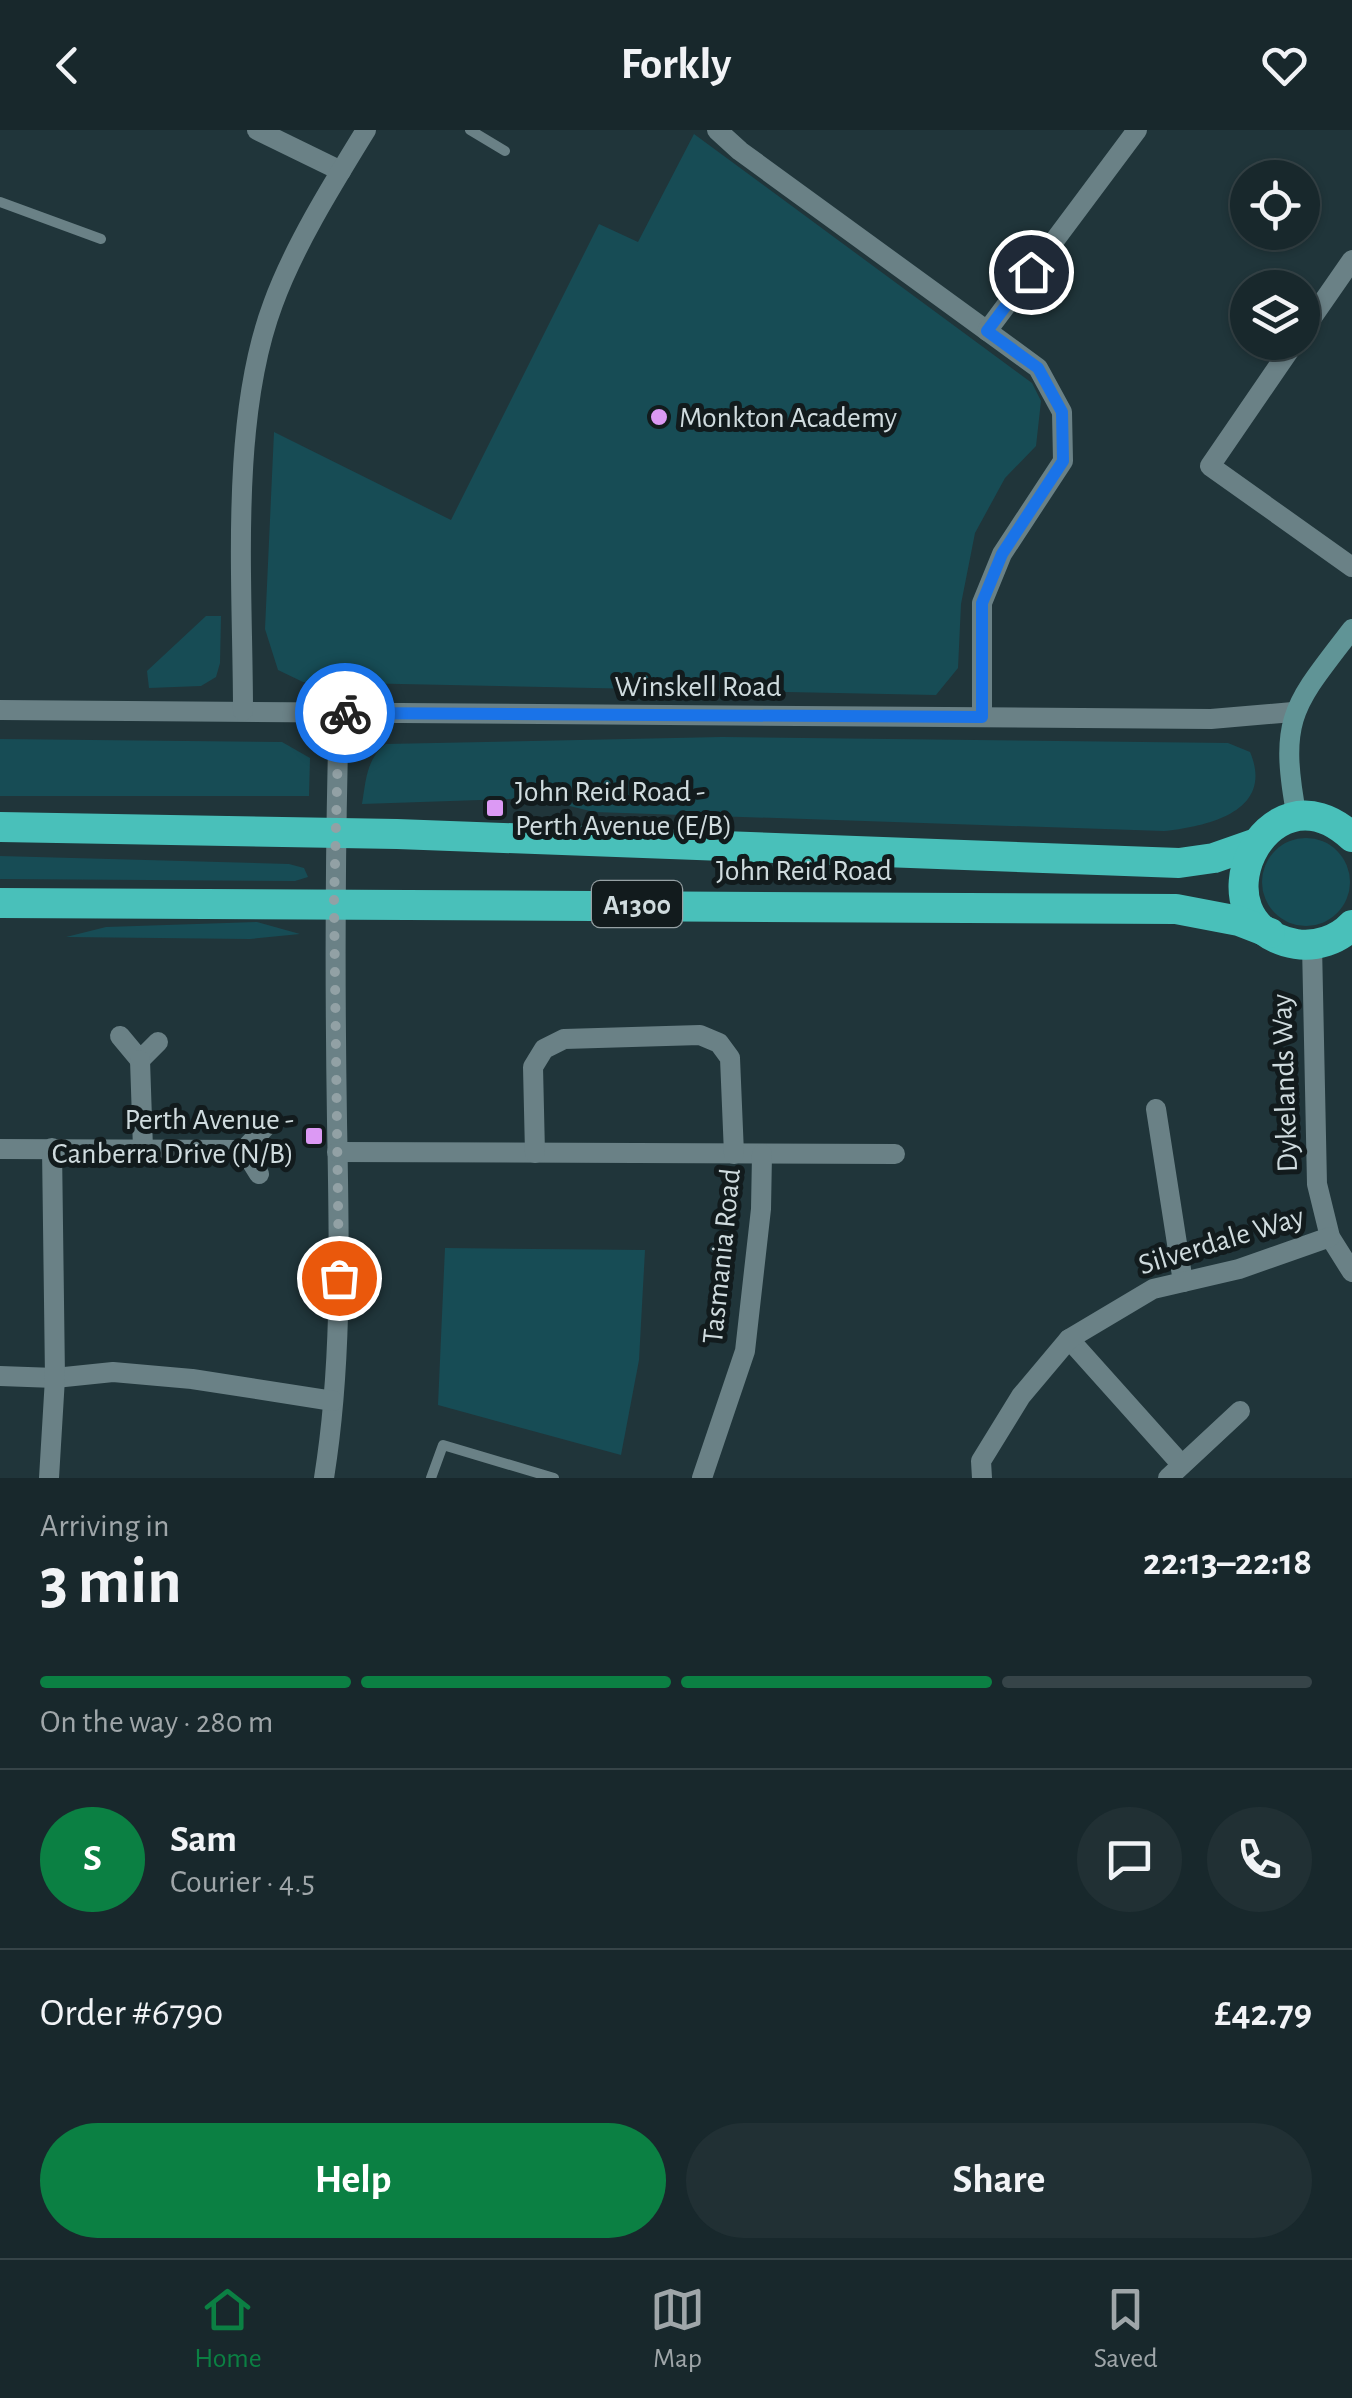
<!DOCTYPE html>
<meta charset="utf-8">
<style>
body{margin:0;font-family:"Alegreya Sans",sans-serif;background:#213034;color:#f1f3f6;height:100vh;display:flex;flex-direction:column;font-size:38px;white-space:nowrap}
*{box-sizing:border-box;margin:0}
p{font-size:32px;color:#9fa6a9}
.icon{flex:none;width:55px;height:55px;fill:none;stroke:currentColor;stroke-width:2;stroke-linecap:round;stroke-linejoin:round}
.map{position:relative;height:1348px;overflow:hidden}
.panel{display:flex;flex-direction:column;background:#18282c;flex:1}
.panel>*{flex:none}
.buttons{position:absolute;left:1230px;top:30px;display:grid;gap:20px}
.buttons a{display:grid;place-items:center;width:90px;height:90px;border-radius:50%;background:#18282c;box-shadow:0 2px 8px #0004,0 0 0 2px #364448;font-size:50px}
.pin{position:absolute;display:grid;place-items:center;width:85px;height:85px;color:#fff;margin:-42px;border:5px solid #fff;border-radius:50%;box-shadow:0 2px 10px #0007}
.courier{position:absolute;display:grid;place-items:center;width:100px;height:100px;margin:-50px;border:8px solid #1a73e8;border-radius:50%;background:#fff;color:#222;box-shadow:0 2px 12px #0007}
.overview em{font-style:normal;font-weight:600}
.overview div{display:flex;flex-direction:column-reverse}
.overview{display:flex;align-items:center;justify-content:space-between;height:170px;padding:0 40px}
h1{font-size:65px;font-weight:600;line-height:75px}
.bar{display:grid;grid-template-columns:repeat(4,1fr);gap:15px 10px;align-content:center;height:120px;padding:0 40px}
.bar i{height:12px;border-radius:8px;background:#364448}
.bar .active{background:#0b8043}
.bar p{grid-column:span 4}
.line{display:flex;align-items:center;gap:25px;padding:0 40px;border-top:2px solid #364448}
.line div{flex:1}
.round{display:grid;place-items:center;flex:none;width:105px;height:105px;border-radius:52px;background:#213034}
.button{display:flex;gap:20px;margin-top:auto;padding:20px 40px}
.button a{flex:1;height:115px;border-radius:60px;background:#0b8043;color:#fff;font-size:40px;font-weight:600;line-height:115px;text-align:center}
.button a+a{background:#213034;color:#f1f3f6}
header{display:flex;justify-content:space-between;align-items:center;height:130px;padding:0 40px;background:#18282c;font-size:45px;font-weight:600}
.dock{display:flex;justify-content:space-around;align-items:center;height:140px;border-top:2px solid #364448;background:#18282c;font-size:28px;color:#9fa6a9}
.dock a{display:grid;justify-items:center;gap:5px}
.dock .active{color:#0b8043}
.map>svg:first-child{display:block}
.green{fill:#174c55}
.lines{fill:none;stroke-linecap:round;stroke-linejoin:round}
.lane{stroke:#6a8186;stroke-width:10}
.street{stroke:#6a8186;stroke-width:20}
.secondary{stroke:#609496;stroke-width:20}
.highway{stroke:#49c0ba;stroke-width:30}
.done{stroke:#92a1a5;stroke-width:10;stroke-dasharray:0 18}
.route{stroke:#1a73e8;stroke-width:12}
.poi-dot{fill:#dc99f4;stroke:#121b1d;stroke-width:4}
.labels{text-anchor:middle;stroke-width:10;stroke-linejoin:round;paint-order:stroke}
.shield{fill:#121b1d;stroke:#96a1a4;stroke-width:2.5}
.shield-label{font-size:28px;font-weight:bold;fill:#cfdbde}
.poi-label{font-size:30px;fill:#cfdbde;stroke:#121b1d;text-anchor:start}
.street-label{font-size:30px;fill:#cfdbde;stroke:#121b1d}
</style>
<header><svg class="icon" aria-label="back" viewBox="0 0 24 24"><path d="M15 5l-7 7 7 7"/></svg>Forkly<svg class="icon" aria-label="heart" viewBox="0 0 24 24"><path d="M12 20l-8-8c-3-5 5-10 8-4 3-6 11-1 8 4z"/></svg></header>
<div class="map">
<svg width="1352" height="1348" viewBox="0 0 1352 1348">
<rect width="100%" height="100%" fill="#20353a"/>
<g class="green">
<polygon points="694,4 1032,253 1041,271 1036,316 1005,348 975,403 961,474 958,538 936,565 303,552 278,540 265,499 274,302 451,390 599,94 638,112"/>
<polygon points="206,486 221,486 220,533 216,547 201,556 149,558 147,541"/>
<path d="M722,607l506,6 22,9c25,59 -41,74 -86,79l-570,-19 -57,-14 -175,6c4,-23 4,-45 24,-60z"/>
<polygon points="0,609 282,612 310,628 309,666 0,666"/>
<circle cx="1306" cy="752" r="44"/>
<polygon points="0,726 289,734 304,738 308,747 295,751 0,749"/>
<polygon points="257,792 300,804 250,809 66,807 106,797"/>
<polygon points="445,1118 645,1120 639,1230 621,1325 438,1275"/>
</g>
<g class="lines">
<g class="lane">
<polyline points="470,0 505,21"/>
<polyline points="0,72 101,109"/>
<polyline points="431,1348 443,1315 554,1348"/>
</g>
<g class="street">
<polyline points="257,0 341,41"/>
<polyline points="717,0 740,21 1038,238 1062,282 1063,331 1002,424 982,473 982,587"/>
<polyline points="987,201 1137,0"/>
<polyline points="1302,202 1352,130"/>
<polyline points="1295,212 1210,336 1352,437"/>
<polyline points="0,580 1211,589 1293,582"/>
<path d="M243,581c0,-125 -14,-290 30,-407 21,-58 61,-122 93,-174"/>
<path d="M318,584l14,16 6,18c-3,124 -3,248 -1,373 2,119 6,239 -13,357"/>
<polyline points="1312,815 1317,1054 1330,1107 1352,1142"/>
<polyline points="120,906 140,930 158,912"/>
<polyline points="140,930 143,1019"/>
<polyline points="1156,979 1183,1152"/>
<polyline points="0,1019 244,1020"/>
<polyline points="337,1022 895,1024"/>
<polyline points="535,1023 533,937 544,919 564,909 700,905 719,913 730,928 734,1024"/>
<polyline points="259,1044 244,1020 267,995"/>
<polyline points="1069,1209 1181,1334"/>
<polyline points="0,1246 55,1248 113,1242 192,1249 333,1271"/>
<polyline points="49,1348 55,1248 52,1018"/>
<polyline points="702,1348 745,1221 761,1079 762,1024"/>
<polyline points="982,1348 981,1331 1021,1266 1069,1209 1153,1159 1239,1139 1330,1107"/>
<polyline points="1168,1348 1240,1281"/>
</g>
<path class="secondary" d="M1297,688c-19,-101 -4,-112 55,-189"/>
<g class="highway">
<polyline points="0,697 397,704 1179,733 1214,728 1254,714"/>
<path d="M1352,707c-87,-80 -163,89 -56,107 20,3 42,-4 56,-19"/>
<polyline points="0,773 1176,779 1239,791 1270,803"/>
</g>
</g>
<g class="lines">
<polyline class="done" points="339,1148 334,773 338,618 332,600 318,584 345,583"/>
<polyline class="route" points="345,583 982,587 982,473 1002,424 1063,331 1062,282 1038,238 987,201 1031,142"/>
</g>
<g class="poi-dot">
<circle cx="659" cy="287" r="10"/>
<rect x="485" y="668" width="20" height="20" rx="5"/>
<rect x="304" y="996" width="20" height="20" rx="5"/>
</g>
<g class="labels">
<rect class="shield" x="592" y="751" width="90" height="46" rx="8"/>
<g class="shield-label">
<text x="637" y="784">A1300</text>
</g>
<g class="poi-label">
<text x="679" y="297">Monkton Academy</text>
<text x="515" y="671">John Reid Road -<tspan x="515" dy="34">Perth Avenue (E/B)</tspan></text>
<text x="294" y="999" text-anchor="end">Perth Avenue -<tspan x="294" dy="34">Canberra Drive (N/B)</tspan></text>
</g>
<g class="street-label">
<text x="698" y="566">Winskell Road</text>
<text x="804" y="750">John Reid Road</text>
<text transform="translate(1284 953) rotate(-92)" y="10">Dykelands Way</text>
<text transform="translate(1221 1110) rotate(-17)" y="10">Silverdale Way</text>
<text transform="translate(721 1126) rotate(-84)" y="10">Tasmania Road</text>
</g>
</g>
</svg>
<div class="buttons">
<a><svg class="icon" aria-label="locate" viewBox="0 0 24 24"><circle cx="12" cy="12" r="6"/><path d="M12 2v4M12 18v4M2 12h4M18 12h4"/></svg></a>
<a><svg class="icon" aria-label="layers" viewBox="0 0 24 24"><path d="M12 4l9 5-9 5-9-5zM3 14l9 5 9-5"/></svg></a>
</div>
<div class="pin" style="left:339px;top:1148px;background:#ea580c"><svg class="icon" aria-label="bag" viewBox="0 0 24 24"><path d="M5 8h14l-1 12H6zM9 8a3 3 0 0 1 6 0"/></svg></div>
<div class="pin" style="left:1031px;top:142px;background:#1f2937"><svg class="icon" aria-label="home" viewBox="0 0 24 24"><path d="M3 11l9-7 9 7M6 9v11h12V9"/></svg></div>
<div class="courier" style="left:345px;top:583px"><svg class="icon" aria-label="bike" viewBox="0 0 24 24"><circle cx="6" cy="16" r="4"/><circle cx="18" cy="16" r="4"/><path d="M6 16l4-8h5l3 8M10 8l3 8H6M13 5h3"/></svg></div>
</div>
<section class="panel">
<div class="overview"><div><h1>3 min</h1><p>Arriving in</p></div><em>22:13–22:18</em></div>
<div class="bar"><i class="active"></i><i class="active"></i><i class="active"></i><i></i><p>On the way · 280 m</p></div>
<div class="line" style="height:180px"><b class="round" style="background:#0b8043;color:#fff">S</b><div><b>Sam</b><p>Courier · 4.5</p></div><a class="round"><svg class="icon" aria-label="chat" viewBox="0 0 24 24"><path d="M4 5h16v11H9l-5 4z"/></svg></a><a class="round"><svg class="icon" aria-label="phone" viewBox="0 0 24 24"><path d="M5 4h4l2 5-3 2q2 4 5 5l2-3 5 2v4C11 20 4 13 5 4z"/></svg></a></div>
<div class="line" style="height:130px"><div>Order #6790</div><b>£42.79</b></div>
<div class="button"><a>Help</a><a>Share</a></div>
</section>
<nav class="dock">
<a class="active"><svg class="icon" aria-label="home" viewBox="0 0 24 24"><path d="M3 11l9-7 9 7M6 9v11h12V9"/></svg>Home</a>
<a><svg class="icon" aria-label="map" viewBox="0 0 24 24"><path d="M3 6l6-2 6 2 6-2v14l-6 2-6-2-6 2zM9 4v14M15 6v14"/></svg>Map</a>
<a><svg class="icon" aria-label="saved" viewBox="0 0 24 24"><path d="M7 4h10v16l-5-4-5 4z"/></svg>Saved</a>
</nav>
